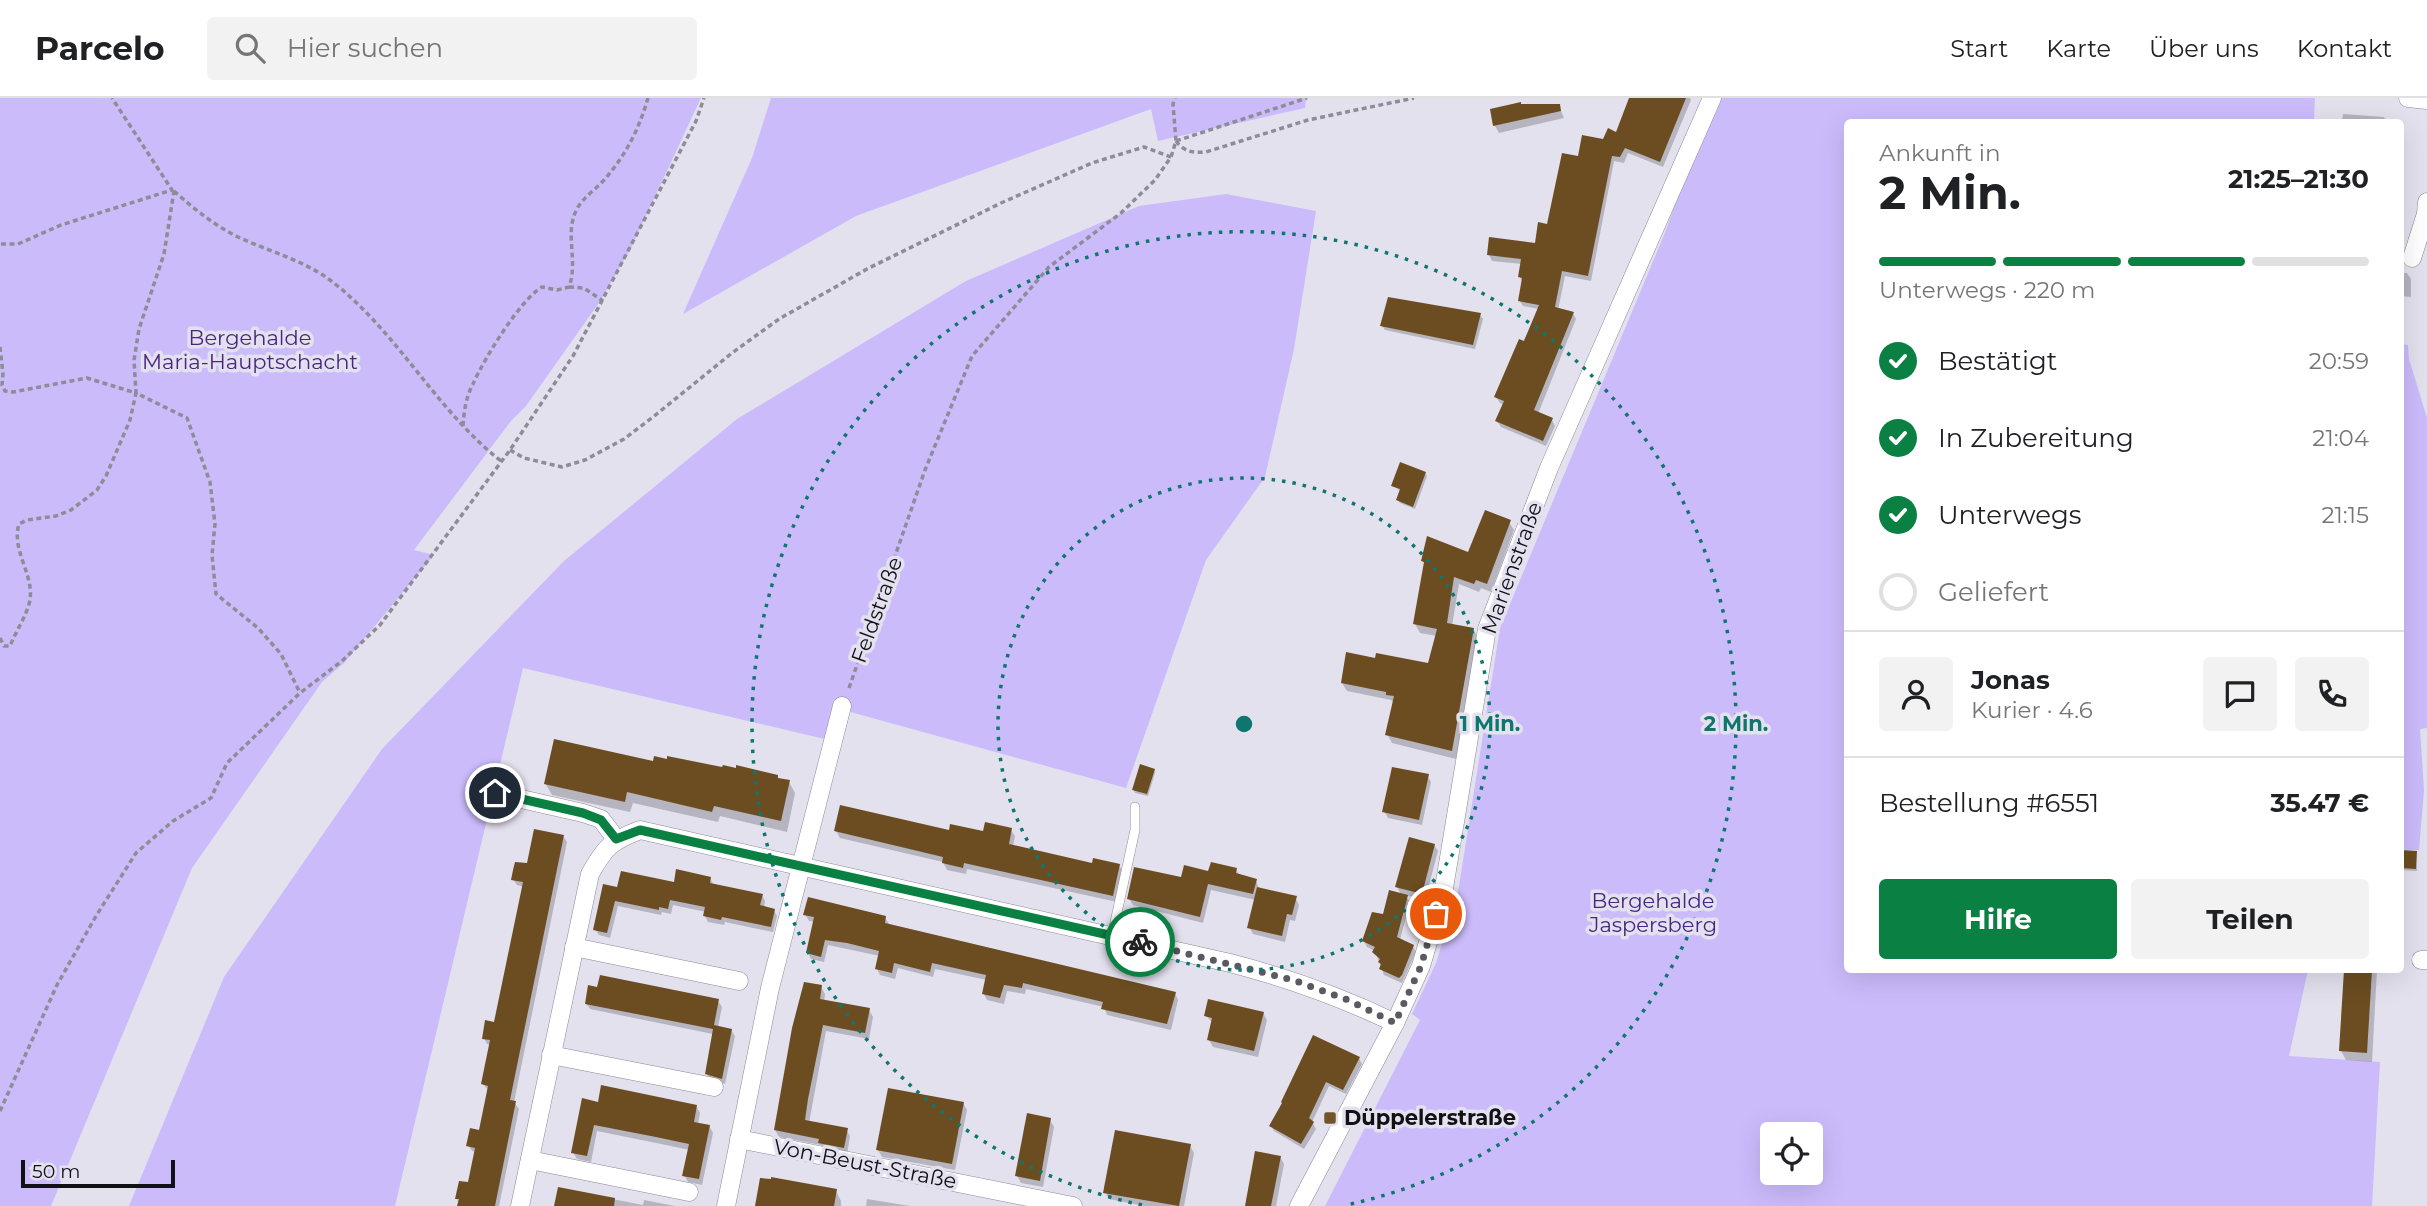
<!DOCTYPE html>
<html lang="de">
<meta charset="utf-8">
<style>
body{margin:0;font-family:Montserrat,sans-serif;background:#f2f2f2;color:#202124;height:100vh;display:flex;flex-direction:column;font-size:26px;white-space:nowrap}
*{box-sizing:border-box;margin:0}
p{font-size:23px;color:#757577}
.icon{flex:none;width:38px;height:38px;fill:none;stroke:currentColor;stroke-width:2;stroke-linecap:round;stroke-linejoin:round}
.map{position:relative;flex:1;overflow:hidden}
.drawer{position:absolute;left:1844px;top:21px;width:560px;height:854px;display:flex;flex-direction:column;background:#fff;border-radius:7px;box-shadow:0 7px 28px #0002}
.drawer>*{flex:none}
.buttons{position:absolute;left:1760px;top:1024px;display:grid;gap:14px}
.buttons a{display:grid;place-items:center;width:63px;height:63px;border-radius:7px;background:#fff;box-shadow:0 7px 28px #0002;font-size:35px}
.scale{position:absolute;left:21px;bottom:18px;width:154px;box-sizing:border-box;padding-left:7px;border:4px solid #111015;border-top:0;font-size:19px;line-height:24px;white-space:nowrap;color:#111015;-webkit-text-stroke:5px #e4e1ef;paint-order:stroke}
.pin{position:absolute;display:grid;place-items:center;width:60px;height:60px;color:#fff;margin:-30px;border:4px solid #fff;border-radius:50%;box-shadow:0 2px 7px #0007}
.courier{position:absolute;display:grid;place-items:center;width:70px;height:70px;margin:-35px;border:5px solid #0b8043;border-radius:50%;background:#fff;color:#222;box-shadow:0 2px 9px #0007}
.headline em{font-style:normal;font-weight:700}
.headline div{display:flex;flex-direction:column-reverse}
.headline{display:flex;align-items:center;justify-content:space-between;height:119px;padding:0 35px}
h1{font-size:46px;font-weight:700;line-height:52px}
.bar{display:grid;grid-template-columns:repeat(4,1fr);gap:10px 7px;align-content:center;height:84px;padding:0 35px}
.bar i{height:9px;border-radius:5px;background:#e0e0e0}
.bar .on{background:#0b8043}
.bar p{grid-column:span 4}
.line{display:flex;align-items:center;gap:18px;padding:0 35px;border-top:2px solid #e0e0e0}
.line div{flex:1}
.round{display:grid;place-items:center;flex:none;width:74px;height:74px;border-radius:7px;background:#f2f2f2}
ol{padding:0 35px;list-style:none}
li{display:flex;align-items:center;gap:21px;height:77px}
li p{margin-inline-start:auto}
li .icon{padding:7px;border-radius:50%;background:#0b8043;color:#fff;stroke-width:4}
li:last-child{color:#757577}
li i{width:38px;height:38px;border:4px solid #e0e0e0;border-radius:50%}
.primary-button{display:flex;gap:14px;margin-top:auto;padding:14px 35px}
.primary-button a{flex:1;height:80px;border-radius:7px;background:#0b8043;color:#fff;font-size:28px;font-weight:700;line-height:80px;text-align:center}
.primary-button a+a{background:#f2f2f2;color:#202124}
header{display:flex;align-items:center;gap:42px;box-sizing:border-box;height:98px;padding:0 35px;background:#fff;border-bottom:2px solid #e0e0e0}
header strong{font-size:33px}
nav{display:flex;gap:38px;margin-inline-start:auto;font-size:24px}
.search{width:490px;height:63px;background:#f2f2f2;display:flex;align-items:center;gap:18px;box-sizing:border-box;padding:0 24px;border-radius:7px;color:#757577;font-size:26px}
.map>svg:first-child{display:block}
.green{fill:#cbbbfb;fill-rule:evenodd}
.shadow{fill:#0003}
.building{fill:#6b4d21}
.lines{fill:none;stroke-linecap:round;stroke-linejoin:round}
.service-casing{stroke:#8b8895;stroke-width:10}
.minor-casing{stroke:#8b8895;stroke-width:19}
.path{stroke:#8e8c97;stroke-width:3.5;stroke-dasharray:5 3.5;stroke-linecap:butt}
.service{stroke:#fff;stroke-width:9}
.minor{stroke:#fff;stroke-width:18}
.done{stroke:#5b5961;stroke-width:7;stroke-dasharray:0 12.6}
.route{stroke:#0b8043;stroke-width:9}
.ring{fill:none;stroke:#0f766e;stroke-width:3.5;stroke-dasharray:3.5 7}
.poi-dot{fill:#735429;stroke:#e4e1ef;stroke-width:2.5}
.labels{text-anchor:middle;stroke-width:7;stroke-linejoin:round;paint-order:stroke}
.park-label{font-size:21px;fill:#4a2585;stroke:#e4e1ef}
.street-label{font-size:21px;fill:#111015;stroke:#e4e1ef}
.poi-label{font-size:21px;font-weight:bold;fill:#111015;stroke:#e4e1ef;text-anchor:start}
.centre{fill:#0f766e;stroke:#e4e1ef;stroke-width:3.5}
.ring-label{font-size:21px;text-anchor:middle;font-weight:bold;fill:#0f766e;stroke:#e4e1ef;stroke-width:7;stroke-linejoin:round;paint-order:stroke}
</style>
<header>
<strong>Parcelo</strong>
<div class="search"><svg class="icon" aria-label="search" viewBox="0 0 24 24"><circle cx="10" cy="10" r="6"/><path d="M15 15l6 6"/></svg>Hier suchen</div>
<nav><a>Start</a><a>Karte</a><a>Über uns</a><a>Kontakt</a></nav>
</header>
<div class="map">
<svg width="2427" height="1108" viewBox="0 0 2427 1108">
<rect width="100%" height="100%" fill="#e4e1ef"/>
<g class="green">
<polygon points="0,0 701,0 630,152 601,202 526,308 511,323 414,452 434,457 344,565 322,584 192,770 51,1108 0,1108"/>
<polygon points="771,0 1306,0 1305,10 1158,43 1151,11 856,118 683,216 752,60"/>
<path d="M1716,0h599l-1,24h-466v848h460l-19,86 91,6 -8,144h-1047l95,-186 -8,-6 24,-51 22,-71 42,-264 164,-393 43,-118zM1773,1036h38v38h-38z"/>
<polygon points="1226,96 1316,113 1294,251 1265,379 1206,462 1126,690 836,610 829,642 523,570 395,1108 129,1108 224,879 382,651 564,463 737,321 966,183 1139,108"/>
<polygon points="2401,246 2408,247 2409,261 2427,320 2427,630 2420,631 2424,692 2419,752 2401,752"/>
</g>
<g class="shadow">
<polygon points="1631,0 1690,0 1691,2 1663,69 1628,55 1624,65 1614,63 1591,183 1565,178 1558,212 1573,215 1576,221 1538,316 1552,322 1555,328 1546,348 1501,329 1497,323 1504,307 1500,305 1496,299 1539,211 1523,208 1519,202 1523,185 1520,179 1522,166 1492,163 1489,157 1536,147 1548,128 1579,60 1617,36"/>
<polygon points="1520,6 1521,8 1559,8 1564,20 1499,35 1495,28 1493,12"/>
<polygon points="2343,16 2384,19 2387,24 2342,24"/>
<polygon points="2401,175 2407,175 2411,181 2411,199 2401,198"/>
<polygon points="1480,217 1483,221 1475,251 1385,232 1382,228"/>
<polygon points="1425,375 1427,378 1415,411 1400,405 1398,402 1401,393 1393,388"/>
<polygon points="1509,424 1514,432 1491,494 1481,490 1479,494 1459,486 1452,528 1473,531 1478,540 1456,661 1392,645 1387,636 1394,605 1391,602 1347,593 1342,585 1377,562 1430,567 1437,538 1420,535 1415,526 1425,467 1423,463 1469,457"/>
<polygon points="668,663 777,678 779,682 789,684 795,695 787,734 720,718 718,724 633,705 630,714 552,697 545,685"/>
<polygon points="1154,672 1155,675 1148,698 1135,695 1134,692"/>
<polygon points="1427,677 1431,684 1422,727 1388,720 1384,713"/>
<polygon points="1011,732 1015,738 1013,748 1093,767 1119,767 1123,774 1117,804 967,771 966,776 947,772 943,764 840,740 836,733 984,735"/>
<polygon points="563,738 567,744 514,1004 519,1011 499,1108 459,1108 457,1100 469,1086 476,1054 472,1053 468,1047 480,1034 488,992 483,986 491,947 487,946 484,940 496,926 524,789 517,787 513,781"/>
<polygon points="1434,747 1438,753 1425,802 1405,797 1410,804 1400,842 1413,848 1416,854 1402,885 1384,877 1375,853 1367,849 1364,843 1402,798 1397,789"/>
<polygon points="2401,754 2416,755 2417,773 2401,772"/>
<polygon points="1236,772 1240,778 1256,782 1259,791 1295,799 1299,807 1295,823 1290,822 1285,844 1253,836 1249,829 1256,802 1211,792 1203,825 1133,807 1129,801 1182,781"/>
<polygon points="710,780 713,786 762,797 765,803 764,810 774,812 777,818 773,834 725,824 724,827 708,824 705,818 706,814 673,807 671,816 662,814 661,817 618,808 610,840 599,837 595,831 619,791"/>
<polygon points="805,816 885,820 889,826 1175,895 1178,902 1171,932 1107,917 1104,909 1026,891 1025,896 1007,893 1004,906 987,902 984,896 987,882 935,871 933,879 898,870 895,881 880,877 877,871 880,858 828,847 824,864 811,861 808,855 815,824 809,823"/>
<polygon points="2346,872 2377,872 2372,964 2346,962 2341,953"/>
<polygon points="821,889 825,896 824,904 869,912 873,919 869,941 826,933 809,1025 846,1031 850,1038 847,1057 824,1052 821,1047 779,1039 775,1032"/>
<polygon points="718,903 722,909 718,929 731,932 735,938 725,986 710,981 706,975 713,936 590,911 586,905"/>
<polygon points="1263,915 1267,922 1258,959 1213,949 1209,942 1213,925 1206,918"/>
<polygon points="1359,960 1362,966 1346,996 1329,988 1312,1024 1316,1031 1304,1051 1274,1033 1271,1028 1284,1006"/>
<polygon points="963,1005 967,1012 955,1072 882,1059 878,1052"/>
<polygon points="600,1006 696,1008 700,1015 698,1026 709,1028 713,1035 702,1087 688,1084 684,1077 690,1052 661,1046 597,1033 591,1064 577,1061 573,1054"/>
<polygon points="1050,1022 1054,1029 1043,1089 1021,1085 1017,1078"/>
<polygon points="1190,1048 1194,1055 1184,1108 1144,1108 1109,1101 1105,1094"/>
<polygon points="1280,1059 1284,1066 1276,1108 1247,1108"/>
<polygon points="560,1091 643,1107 644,1102 675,1108 556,1108"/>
<polygon points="836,1093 841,1103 841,1108 757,1108"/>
<polygon points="867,1101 910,1108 866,1108"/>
</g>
<g class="building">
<polygon points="1629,0 1686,0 1660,64 1625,50 1620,59 1612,58 1588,178 1562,173 1555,209 1574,214 1534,312 1553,320 1543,343 1495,323 1504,303 1494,299 1519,241 1524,243 1539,207 1518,203 1522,180 1518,179 1521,161 1487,157 1489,139 1535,145 1538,124 1547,126 1562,55 1578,58 1582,37 1603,41 1608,30 1616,34"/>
<polygon points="1521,4 1521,6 1560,6 1561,13 1493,28 1490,11"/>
<polygon points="1388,199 1481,215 1473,247 1380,228"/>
<polygon points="1400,364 1426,374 1413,409 1396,402 1400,391 1391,388"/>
<polygon points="1485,412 1511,422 1487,486 1476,482 1474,486 1454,479 1447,525 1474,530 1452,653 1385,637 1394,598 1386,597 1386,594 1341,585 1346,554 1375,560 1376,555 1428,565 1437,531 1413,526 1424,464 1421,463 1427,438 1468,454"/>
<polygon points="554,641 653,663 654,658 667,661 667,658 722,669 723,667 736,670 736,667 778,677 778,680 790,682 781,723 714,708 712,714 627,694 625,704 544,686"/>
<polygon points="1140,666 1155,671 1147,696 1132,692"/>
<polygon points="1392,669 1429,676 1419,722 1382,714"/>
<polygon points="840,707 949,732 950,726 983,733 985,724 1012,730 1009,746 1092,765 1093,760 1120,766 1113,798 964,765 963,770 942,765 943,759 834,733"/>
<polygon points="534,731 564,737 510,1002 516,1003 495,1108 457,1108 459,1101 455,1101 459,1083 468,1084 475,1050 466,1048 470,1030 479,1032 488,988 481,986 490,942 482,941 485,922 494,924 523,784 511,782 513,772 515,764 527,765"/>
<polygon points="1409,739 1435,746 1422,796 1395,789"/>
<polygon points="2401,752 2417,753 2416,771 2401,770"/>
<polygon points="1211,764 1237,770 1236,775 1257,781 1253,796 1208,786 1200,819 1127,801 1134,769 1181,779 1184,767 1208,773"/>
<polygon points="676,771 711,779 710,785 763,796 760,807 775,811 771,829 722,819 721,822 703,818 705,809 670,802 668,811 659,809 659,812 615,803 607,835 593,832 603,786 617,789 621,773 674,784"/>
<polygon points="1257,789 1297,798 1292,817 1287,816 1282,838 1247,830"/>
<polygon points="1389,792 1408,797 1397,839 1414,847 1402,877 1399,880 1379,871 1381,866 1378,864 1380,861 1372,854 1375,849 1362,843 1372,814 1383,816"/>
<polygon points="808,799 886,818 885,825 1176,894 1167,926 1101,911 1103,904 1023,885 1022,890 1004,887 1000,900 982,896 986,877 932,865 930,874 894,865 892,875 875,871 879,853 847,845 825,842 821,859 806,855 814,819 803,817"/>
<polygon points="2344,872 2372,872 2367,955 2339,953"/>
<polygon points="600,877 719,901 714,927 732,931 722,981 705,976 713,931 585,906 588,887 597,889"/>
<polygon points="804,884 822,887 820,901 870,910 865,935 823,927 808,1001 805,1022 848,1030 844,1050 818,1045 819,1041 774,1032 792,930"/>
<polygon points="1208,901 1264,914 1254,953 1207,942 1212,920 1204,918"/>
<polygon points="1313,937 1360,959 1343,992 1326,984 1309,1020 1314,1024 1301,1046 1269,1028 1282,1005 1281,1004"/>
<polygon points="601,987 697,1007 694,1024 710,1027 699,1081 682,1078 689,1046 656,1039 594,1027 587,1058 571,1055 582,1000 598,1004"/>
<polygon points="888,990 964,1004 952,1066 876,1052"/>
<polygon points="1027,1015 1051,1020 1040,1083 1015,1078"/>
<polygon points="1115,1032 1191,1046 1179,1108 1103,1095"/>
<polygon points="1255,1053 1281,1058 1271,1108 1245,1108"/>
<polygon points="771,1079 837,1091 834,1108 755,1108 760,1080 771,1081"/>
<polygon points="558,1089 615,1100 614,1108 554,1108"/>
</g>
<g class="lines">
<g class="service-casing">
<polyline id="service" points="1112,838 1135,732 1135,709"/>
</g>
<g class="minor-casing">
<g id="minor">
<polyline points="2408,0 2427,2"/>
<polyline points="2412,160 2426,116 2427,104"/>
<polyline points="495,695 583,715 601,721 616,741"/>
<polyline points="574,849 739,883"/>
<polyline points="2421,862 2427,862"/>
<polyline points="551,957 714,989"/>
<polyline points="739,1041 1073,1108"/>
<polyline points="530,1062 689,1094"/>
<path d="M520,1108l70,-332c15,-27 21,-33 50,-44l590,133c58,15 111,34 165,60"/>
<polyline points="726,1108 770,890 842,608"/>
<polyline points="1299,1108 1395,925 1421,868 1444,790 1487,531 1549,370 1712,0"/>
</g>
</g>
<g class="path">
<path d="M1176,43c8,11 17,12 30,11l102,-32 106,-22"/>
<polyline points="1176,43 1307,0"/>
<path d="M174,93c20,18 40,34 64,46 30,14 65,23 92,43 67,51 105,129 171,181"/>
<polyline points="1,146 18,146 61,127 172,92 112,0"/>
<polyline points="569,189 584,190 603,203"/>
<polyline points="0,249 3,276 2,287 5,293 13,294 87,280 136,295 134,262 139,231 164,156 174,93"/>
<path d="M463,328c1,-15 3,-29 10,-42 11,-25 47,-84 69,-97l15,3 12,-3c10,-28 -6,-54 9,-80 7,-11 18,-18 26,-27 22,-25 35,-51 44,-82"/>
<polyline points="510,352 524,360 562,369 585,362 624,341 653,319 732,255 779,221 867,171 1001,105 1092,65 1144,49 1171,59"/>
<path d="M0,540l4,8h6c6,-15 17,-31 20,-46 4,-26 -19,-50 -11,-76l8,-4 29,-4 15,-6 26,-20 9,-14 24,-56 6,-27 51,25 23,64 5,42 -3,31 4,39 42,34 23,26 19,39"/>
<polyline points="849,590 925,372 972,258 1049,169 1121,115 1155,82 1171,59 1176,43 1173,6 1175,0"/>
<polyline points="0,1013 57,887 96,818 136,755 173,723 211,700 227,665 300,595 342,563 380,527 510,352 573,258 696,23 704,0"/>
</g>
<use href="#service" class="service"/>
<use href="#minor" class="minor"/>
</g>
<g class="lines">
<polyline class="done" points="1140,844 1293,882 1348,902 1395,925 1421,868 1436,816"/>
<polyline class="route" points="495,695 583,715 601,722 616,741 640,732 1140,844"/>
</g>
<g class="ring">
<circle cx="1244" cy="626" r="246"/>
<path d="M1142 1107A492 492 0 1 1 1346 1107"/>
</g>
<rect class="poi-dot" x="1323" y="1013" width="14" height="14" rx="3.5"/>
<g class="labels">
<g class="park-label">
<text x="250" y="247">Bergehalde<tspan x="250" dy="24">Maria-Hauptschacht</tspan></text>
<text x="1653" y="810">Bergehalde<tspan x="1653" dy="24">Jaspersberg</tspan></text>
</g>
<g class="street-label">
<text transform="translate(1512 470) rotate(-70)" y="7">Marienstraße</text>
<text transform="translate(877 512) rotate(-70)" y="7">Feldstraße</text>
<text transform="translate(865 1066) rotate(11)" y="7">Von-Beust-Straße</text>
</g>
<g class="poi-label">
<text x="1344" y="1027">Düppelerstraße</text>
</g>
</g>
<circle cx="1244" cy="626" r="10" class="centre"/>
<g class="ring-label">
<text x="1490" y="633">1 Min.</text>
<text x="1736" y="633">2 Min.</text>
</g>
</svg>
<div class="buttons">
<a><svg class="icon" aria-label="locate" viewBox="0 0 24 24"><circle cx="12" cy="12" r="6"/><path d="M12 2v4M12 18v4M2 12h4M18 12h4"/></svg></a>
</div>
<div class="scale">50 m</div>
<div class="pin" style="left:1436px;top:816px;background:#ea580c"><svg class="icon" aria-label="bag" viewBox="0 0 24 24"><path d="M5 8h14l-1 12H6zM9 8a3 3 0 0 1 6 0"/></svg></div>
<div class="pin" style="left:495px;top:695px;background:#1f2937"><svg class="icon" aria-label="home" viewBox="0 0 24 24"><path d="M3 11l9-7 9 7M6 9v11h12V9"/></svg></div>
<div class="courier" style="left:1140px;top:844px"><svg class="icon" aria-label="bike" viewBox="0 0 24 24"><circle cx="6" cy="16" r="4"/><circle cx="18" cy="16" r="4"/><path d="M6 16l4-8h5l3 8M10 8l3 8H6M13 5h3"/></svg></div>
<section class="drawer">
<div class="headline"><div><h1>2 Min.</h1><p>Ankunft in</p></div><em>21:25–21:30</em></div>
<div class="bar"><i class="on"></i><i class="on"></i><i class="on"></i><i></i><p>Unterwegs · 220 m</p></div>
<ol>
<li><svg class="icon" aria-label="check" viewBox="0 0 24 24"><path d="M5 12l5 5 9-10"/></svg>Bestätigt<p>20:59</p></li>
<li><svg class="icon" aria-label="check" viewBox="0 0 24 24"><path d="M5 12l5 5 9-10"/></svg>In Zubereitung<p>21:04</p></li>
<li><svg class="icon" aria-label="check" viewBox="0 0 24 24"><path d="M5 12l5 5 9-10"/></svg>Unterwegs<p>21:15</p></li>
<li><i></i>Geliefert</li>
</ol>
<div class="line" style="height:126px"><a class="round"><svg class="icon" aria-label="person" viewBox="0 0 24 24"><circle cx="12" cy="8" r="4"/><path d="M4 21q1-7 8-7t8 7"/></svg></a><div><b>Jonas</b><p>Kurier · 4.6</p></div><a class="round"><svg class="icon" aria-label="chat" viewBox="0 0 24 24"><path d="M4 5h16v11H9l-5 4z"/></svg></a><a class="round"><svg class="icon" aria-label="phone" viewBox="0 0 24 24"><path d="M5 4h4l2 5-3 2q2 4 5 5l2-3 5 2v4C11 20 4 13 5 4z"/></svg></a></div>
<div class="line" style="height:91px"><div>Bestellung #6551</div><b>35.47 €</b></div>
<div class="primary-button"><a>Hilfe</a><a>Teilen</a></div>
</section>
</div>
